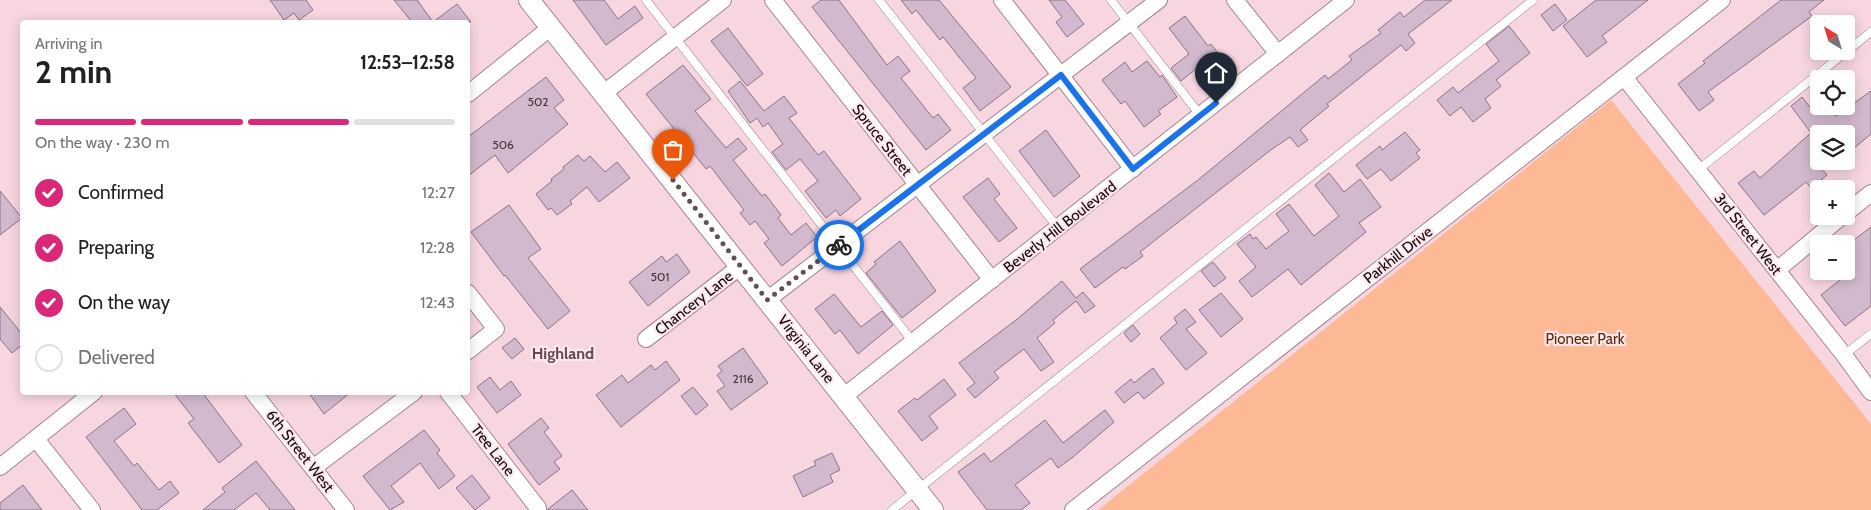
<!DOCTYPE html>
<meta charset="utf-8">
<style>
body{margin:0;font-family:Cabin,sans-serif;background:#f6f6f6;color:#202124;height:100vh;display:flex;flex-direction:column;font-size:19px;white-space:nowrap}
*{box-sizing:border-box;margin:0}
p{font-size:16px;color:#757577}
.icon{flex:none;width:28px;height:28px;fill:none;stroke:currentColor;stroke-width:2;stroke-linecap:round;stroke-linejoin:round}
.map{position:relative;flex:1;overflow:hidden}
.details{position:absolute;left:20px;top:20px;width:450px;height:375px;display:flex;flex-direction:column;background:#fff;border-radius:5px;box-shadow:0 2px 12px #0003}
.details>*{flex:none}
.needle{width:32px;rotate:322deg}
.tools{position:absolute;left:1810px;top:15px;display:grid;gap:10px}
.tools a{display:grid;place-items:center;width:45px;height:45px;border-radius:5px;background:#fff;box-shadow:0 2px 12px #0003;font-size:25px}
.pin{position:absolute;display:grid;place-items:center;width:42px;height:42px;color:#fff;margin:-51px -21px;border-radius:50% 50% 50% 0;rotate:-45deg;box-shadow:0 0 5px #0007}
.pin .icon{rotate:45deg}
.courier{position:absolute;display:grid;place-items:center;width:50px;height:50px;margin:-25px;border:4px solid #1a73e8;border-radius:50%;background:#fff;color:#222;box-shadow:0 1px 6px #0007}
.head em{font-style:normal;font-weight:700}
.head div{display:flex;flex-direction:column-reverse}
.head{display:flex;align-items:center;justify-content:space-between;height:85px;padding:0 15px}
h1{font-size:32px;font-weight:700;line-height:38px}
.bar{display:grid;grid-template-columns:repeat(4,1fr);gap:8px 5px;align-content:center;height:60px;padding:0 15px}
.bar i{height:6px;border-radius:4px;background:#e0e0e0}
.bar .selected{background:#db2777}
.bar p{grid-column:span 4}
ol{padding:0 15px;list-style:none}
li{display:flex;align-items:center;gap:15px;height:55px}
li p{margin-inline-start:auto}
li .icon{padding:5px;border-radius:50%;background:#db2777;color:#fff;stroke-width:4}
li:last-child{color:#757577}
li i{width:28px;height:28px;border:2px solid #e0e0e0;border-radius:50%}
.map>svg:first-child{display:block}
.green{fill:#fdb895}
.building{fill:#d3b9ce;stroke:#8a7386}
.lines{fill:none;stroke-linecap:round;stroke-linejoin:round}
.service-casing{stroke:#a3848d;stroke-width:9}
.minor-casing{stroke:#a3848d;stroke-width:18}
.tertiary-casing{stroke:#a3848d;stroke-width:22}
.service{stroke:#fff;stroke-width:8}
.minor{stroke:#fff;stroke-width:16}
.tertiary{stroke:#fff;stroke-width:20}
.done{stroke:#625056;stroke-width:5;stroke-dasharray:0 9}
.route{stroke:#1a73e8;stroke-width:6}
.labels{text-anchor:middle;stroke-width:4.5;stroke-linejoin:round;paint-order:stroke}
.number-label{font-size:12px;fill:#42343c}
.street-label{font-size:15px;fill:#12080c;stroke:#fce7ed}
.park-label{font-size:15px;fill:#5f2803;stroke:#fce7ed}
.neighbourhood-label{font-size:16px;font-weight:bold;fill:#644952;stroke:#fce7ed}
</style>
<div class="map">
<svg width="1871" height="510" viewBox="0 0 1871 510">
<rect width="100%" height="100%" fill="#f8d6e0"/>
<polygon class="green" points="1611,100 1871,424 1871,510 1098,510"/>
<g class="building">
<polygon points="270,0 306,0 313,10 299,20 294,13 284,20"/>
<polygon points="394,0 417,0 433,22 457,4 471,22 412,22"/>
<polygon points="573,0 604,0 618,19 635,6 643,18 606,45"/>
<polygon points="821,0 839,0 887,65 898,56 910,71 901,78 933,118 938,114 951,130 926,150 812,7"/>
<polygon points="901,0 939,0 1011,87 980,111 963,88 976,78 943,37 940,40 916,10 912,14"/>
<polygon points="1049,0 1065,0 1084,24 1067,37 1056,22 1062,17"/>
<polygon points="1425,0 1452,0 1408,34 1415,43 1406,51 1401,45 1327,104 1329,106 1300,130 1308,140 1298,147 1290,137 1272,149 1140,252 1143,256 1125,269 1123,267 1095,288 1080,269 1198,180 1325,75 1328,79 1352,60 1349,56 1381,33 1378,30 1400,12 1404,17"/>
<polygon points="1596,0 1648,0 1602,36 1607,42 1587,57 1563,26"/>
<polygon points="1781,0 1824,0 1809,12 1812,16 1708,92 1714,100 1699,111 1678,84 1705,63 1703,61"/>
<polygon points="1555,4 1567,20 1553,31 1541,15"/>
<polygon points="1185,16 1208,46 1211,44 1225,62 1208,75 1201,65 1181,81 1171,68 1189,54 1169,28"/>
<polygon points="1509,26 1530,53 1496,80 1501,86 1485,99 1491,108 1473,122 1461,107 1450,116 1437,100 1453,87 1458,93 1499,61 1486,44"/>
<polygon points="728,28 763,74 747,86 711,41"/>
<polygon points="1147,61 1160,77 1162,75 1177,97 1158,111 1161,114 1144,127 1125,101 1121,104 1102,80 1125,62 1132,72"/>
<polygon points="683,65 711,99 695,111 726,148 738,138 747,149 733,160 762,196 765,194 781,215 778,218 791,235 806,223 817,237 782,266 764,243 769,239 755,221 750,225 740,213 744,210 710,166 706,169 646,94"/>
<polygon points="546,77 564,100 554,108 568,124 508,173 495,155 468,176 468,137"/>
<polygon points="740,81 764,111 784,96 797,113 789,118 818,155 824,151 861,199 840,216 836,210 826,218 805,191 818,181 800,159 786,170 772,152 783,144 768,123 763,127 757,118 750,123 728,91"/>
<polygon points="1871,91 1871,134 1853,149 1846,140 1846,134 1819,134 1819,161 1830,161 1821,168 1827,175 1811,188 1806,182 1764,215 1738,183 1754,171 1760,178 1811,133 1791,106 1802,97 1813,111 1818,106 1828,106 1836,116"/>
<polygon points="1046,130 1080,176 1054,197 1019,151"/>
<polygon points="1405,132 1420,150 1416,153 1420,158 1391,181 1381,169 1367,179 1356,165 1380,146 1382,150"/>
<polygon points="578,155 584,161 590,156 605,172 617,162 630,178 599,202 587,187 570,201 572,204 557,215 551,208 548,210 536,194 552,181 551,179 564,169 563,167"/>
<polygon points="1329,173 1344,192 1360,179 1381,207 1359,223 1366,232 1301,285 1288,269 1252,297 1239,281 1256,267 1237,244 1250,234 1253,239 1256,237 1266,249 1289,231 1276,214 1289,204 1314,236 1339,216 1315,185"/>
<polygon points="988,178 1000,194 994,199 1017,228 999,242 963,197"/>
<polygon points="0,191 22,218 0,235"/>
<polygon points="509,205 541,249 528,258 570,311 548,329 505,275 504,276 471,232"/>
<polygon points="1871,227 1871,306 1845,326 1821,295 1840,280 1834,271 1846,271 1846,246"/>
<polygon points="900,241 936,291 902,318 866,273 876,264 874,262"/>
<polygon points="677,254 690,272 648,306 629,282 662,256 666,262"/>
<polygon points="1213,262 1226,278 1214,287 1201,271"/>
<polygon points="1062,281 1076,298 1083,292 1095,306 1085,313 1076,301 1053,320 1055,323 1037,338 1054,362 1041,371 1024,349 994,372 999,378 975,398 967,389 975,383 959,363 1016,320"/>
<polygon points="1221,293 1243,319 1221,337 1199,310"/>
<polygon points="834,294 861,327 882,311 893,325 858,354 840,330 835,334 815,309"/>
<polygon points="0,307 22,334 22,345 12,353 0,339"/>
<polygon points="1185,309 1196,322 1186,329 1207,353 1186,370 1160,338 1177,323 1174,318"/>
<polygon points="1133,325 1140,334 1131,342 1124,333"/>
<polygon points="515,338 524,349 512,359 502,348"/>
<polygon points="743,348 768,383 731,410 717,391 725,386 717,375 722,371 718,366"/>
<polygon points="666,361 680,380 621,427 596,395 622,375 628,383 651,365 655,370"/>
<polygon points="1153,368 1164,383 1144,399 1138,392 1124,403 1115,392 1131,379 1134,383"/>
<polygon points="490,377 500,390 511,381 521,395 497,413 477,387"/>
<polygon points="944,379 956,395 929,416 938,428 922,441 898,411 915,398 917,400"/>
<polygon points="693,387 708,405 696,415 681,396"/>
<polygon points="173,392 202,392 242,445 219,463 188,423 194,419"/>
<polygon points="308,392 351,392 324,414"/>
<polygon points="124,408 136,424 114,441 134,466 137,463 159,490 170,481 179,493 157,510 142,510 86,437"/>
<polygon points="1105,410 1114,422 1073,457 1058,468 1051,458 1015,485 1030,503 1021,510 987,510 958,472 984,453 991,462 1045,420 1063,443"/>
<polygon points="541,418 549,428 544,432 562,456 554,462 560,469 539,485 508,444"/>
<polygon points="424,430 440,450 437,453 455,476 439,489 420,463 391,486 404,502 390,510 363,476"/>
<polygon points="832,453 840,470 830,475 833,482 803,497 793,476 816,465 814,461"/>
<polygon points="256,461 295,510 270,510 256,493 234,510 203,510 225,492 222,488"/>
<polygon points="472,475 490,498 475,510 456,488"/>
<polygon points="23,485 42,510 0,510 0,503"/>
<polygon points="572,490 588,510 548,510 548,509"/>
</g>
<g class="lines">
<g class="service-casing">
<g id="service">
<polyline points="646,0 913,342"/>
<polyline points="879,0 1058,228"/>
<polyline points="1111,0 1200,115"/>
<polyline points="1698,170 1871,32"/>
<polyline points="1844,355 1871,334"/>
<polyline points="892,510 1533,0"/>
</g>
</g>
<g class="minor-casing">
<g id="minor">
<polyline points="773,0 992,280"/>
<polyline points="1002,0 1133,169"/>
<polyline points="1235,0 1278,54"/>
<polyline points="1624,77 1844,355 1871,392"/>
<polyline points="604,93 723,0"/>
<polyline points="468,94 551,27"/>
<polyline points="1846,213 1871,193"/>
<polyline points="1777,270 1842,216"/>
<polyline points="468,293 496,329 468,351"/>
<polyline points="767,300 1159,0"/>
<polyline points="646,339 741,266"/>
<polyline points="253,392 346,510"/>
<polyline points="448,392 538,508"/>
<polyline points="843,397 1346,0"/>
<polyline points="36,439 92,510"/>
<polyline points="0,467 94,392"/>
<polyline points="313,468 414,392"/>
<polyline points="1073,510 1722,0"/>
</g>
</g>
<g class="tertiary-casing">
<polyline id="tertiary" points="529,0 933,510"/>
</g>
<use href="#service" class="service"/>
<use href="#minor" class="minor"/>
<use href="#tertiary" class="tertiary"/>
</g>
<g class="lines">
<polyline class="done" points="673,180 767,300 839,245"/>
<polyline class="route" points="839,245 1061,75 1133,169 1216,103"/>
</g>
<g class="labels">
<g class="number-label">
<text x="538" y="106">502</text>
<text x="503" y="149">506</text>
<text x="660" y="281">501</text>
<text x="743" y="383">2116</text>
</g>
<g class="street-label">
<text transform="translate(882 140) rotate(52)" y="5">Spruce Street</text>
<text transform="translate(1060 227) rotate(-38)" y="5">Beverly Hill Boulevard</text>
<text transform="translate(1748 234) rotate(52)" y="5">3rd Street West</text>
<text transform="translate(1398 255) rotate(-38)" y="5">Parkhill Drive</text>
<text transform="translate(694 303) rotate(-38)" y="5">Chancery Lane</text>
<text transform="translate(806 349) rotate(52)" y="5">Virginia Lane</text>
<text transform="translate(493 450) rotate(52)" y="5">Tree Lane</text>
<text transform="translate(300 451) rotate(52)" y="5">6th Street West</text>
</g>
<g class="park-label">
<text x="1585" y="344">Pioneer Park</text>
</g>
<g class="neighbourhood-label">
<text x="563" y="359">Highland</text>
</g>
</g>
</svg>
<div class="tools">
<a><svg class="needle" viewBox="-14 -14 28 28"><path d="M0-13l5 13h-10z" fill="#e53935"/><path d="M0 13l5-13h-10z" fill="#757577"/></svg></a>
<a><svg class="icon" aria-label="locate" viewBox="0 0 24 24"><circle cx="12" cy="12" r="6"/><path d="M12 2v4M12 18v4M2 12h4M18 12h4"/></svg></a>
<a><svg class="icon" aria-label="layers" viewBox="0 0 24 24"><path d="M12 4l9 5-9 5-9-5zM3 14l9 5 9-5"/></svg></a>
<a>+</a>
<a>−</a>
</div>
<div class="pin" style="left:673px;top:180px;background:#ea580c"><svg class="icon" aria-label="bag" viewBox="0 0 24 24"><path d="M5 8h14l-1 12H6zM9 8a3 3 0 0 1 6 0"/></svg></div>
<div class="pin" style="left:1216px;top:103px;background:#1f2937"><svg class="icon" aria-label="home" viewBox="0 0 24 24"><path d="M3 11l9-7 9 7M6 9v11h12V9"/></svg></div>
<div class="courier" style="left:839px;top:245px"><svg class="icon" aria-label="bike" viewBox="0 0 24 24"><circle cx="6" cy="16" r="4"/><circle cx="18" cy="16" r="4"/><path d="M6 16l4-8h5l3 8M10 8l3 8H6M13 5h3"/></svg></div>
<section class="details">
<div class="head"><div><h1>2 min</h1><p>Arriving in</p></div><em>12:53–12:58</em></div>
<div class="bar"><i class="selected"></i><i class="selected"></i><i class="selected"></i><i></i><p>On the way · 230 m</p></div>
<ol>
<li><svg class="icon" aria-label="check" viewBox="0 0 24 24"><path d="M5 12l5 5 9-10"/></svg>Confirmed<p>12:27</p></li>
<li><svg class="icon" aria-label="check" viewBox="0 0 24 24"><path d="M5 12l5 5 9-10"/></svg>Preparing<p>12:28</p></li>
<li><svg class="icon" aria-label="check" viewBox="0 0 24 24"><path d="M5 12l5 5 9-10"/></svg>On the way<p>12:43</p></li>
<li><i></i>Delivered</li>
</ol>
</section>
</div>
